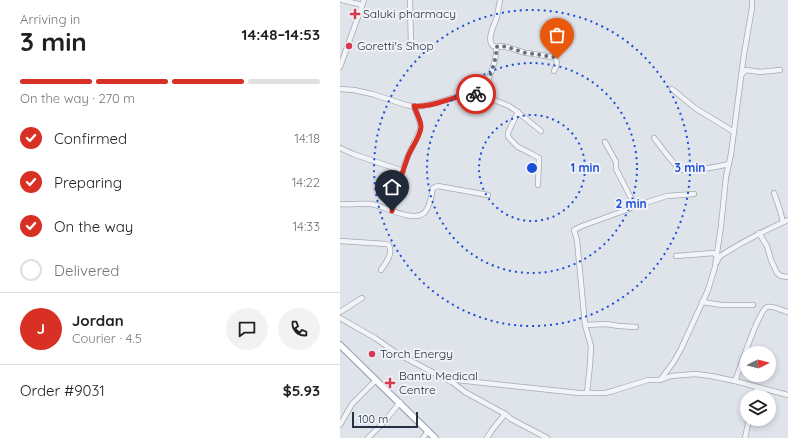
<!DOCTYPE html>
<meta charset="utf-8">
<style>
body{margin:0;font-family:Quicksand,sans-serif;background:#f2f2f2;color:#202124;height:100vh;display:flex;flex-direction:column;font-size:15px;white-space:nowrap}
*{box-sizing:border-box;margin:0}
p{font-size:13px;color:#757577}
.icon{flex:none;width:22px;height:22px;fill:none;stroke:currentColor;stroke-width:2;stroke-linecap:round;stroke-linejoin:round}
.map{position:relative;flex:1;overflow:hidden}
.panel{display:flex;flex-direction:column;background:#fff;width:340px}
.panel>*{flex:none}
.needle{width:26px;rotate:84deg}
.controls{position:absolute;left:400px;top:346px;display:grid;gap:8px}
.controls a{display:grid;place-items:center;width:36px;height:36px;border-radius:50%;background:#fff;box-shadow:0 2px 6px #0003;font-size:20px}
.scale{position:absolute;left:12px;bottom:10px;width:66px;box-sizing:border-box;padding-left:4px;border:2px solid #273042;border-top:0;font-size:11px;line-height:14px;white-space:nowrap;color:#273042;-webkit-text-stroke:3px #eff2f7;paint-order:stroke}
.pin{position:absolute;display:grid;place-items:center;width:34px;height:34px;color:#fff;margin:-41px -17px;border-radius:50% 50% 50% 0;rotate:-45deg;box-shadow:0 0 4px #0007}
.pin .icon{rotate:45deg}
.courier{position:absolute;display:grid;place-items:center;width:40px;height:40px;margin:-20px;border:3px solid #d93025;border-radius:50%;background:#fff;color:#222;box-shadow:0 1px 5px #0007}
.summary em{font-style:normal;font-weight:700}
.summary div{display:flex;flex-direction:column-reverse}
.summary{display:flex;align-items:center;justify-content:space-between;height:68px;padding:0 20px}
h1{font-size:26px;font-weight:700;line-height:30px}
.bar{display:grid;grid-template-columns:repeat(4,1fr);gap:6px 4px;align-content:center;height:48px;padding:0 20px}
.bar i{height:5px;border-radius:3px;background:#e0e0e0}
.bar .selected{background:#d93025}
.bar p{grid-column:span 4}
.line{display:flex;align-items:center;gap:10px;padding:0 20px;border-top:1px solid #e0e0e0}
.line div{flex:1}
.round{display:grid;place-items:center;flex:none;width:42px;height:42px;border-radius:21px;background:#f2f2f2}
ol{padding:0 20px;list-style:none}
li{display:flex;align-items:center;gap:12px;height:44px}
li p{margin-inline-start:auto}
li .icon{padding:4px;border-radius:50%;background:#d93025;color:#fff;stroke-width:4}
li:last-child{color:#757577}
li i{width:22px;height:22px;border:2px solid #e0e0e0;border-radius:50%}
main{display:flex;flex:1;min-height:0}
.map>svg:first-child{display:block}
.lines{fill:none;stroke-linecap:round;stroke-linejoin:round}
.minor-casing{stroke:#a4aab4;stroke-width:6}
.major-casing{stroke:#9da7b6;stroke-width:8}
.minor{stroke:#f2f4f8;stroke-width:4.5}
.major{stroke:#fff;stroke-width:5.5}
.done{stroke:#676f7d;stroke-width:4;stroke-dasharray:0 7.2}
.route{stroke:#d93025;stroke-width:5}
.ring{fill:none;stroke:#1d4ed8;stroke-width:2;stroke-dasharray:2 4}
.poi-dot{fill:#d93a51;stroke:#eff2f7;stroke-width:1.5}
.labels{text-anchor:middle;stroke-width:4;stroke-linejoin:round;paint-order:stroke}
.poi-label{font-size:12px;fill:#273042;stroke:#eff2f7;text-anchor:start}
.centre{fill:#1d4ed8;stroke:#eff2f7;stroke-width:2}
.ring-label{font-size:12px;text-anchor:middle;font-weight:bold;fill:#1d4ed8;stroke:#eff2f7;stroke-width:4;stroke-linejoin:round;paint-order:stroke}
</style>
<main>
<section class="panel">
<div class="summary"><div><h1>3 min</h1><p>Arriving in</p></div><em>14:48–14:53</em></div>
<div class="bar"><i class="selected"></i><i class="selected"></i><i class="selected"></i><i></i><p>On the way · 270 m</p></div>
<ol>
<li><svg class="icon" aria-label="check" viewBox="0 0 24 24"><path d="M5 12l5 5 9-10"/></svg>Confirmed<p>14:18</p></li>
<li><svg class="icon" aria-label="check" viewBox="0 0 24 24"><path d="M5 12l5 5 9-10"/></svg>Preparing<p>14:22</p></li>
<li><svg class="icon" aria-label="check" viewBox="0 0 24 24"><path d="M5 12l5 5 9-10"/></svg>On the way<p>14:33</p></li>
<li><i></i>Delivered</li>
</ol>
<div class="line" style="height:72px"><b class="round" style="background:#d93025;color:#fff">J</b><div><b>Jordan</b><p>Courier · 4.5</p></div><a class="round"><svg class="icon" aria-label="chat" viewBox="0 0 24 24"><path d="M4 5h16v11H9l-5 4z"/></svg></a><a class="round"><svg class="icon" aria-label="phone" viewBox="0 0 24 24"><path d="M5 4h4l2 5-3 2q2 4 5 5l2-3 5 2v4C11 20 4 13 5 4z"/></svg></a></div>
<div class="line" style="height:52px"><div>Order #9031</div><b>$5.93</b></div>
</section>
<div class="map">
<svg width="448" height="438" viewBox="0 0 448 438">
<rect width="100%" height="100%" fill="#dfe3ea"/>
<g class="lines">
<g class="minor-casing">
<g id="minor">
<polyline points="2,0 22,5"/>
<polyline points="70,0 71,46"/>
<path d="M156,47c10,-3 20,4 30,6 10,1 19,3 28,4 5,4 2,9 0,14"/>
<polyline points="0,67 24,0"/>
<polyline points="402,74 406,70 420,72 440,70"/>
<polyline points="0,89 14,90 32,94 66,105 77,107 91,104 123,95 135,94 142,95 169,106 175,110 201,131"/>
<polyline points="332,89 355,108 394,132"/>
<path d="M142,95c5,-13 16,-35 14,-48 -3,-1 -4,-1 -5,-4 -3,-7 4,-20 6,-26 1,-6 2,-11 3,-17"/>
<polyline points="178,112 171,126 168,133 168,136 170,139 178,147 192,154 199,158 198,185"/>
<path d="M314,138c6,7 19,26 26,31 6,4 41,-3 49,-5"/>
<polyline points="0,148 13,154 63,171"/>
<polyline points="434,193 440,210 443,222"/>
<path d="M0,204c11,1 21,-1 31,0 13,2 44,20 54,8 4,-4 7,-18 8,-24l2,-1 3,-1 50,9"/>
<polyline points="292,207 327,196 354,194"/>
<polyline points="52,211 60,177 67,158 80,130 80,123 74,106"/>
<polyline points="419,233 427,246 431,260 437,273 441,276 448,277"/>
<path d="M0,241l46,3 3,1c4,10 -3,17 -8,25"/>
<polyline points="336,256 374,253 377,256"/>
<path d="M377,262l2,-5c22,-15 45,-26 69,-37"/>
<polyline points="362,302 382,305 413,305"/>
<polyline points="0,312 22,298"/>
<polyline points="0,318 35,338 58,354 94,373 106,378 117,380 239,393 265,393 273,391 308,380 320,380 331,376 355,374 371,376 395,381 448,395"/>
<polyline points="245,325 266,324 279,326 296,327"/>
<polyline points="321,379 333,363 341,349 368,290 375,267 381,226 386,177 391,154 404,54 412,8 412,0"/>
<polyline points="109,381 112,382 125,392 165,414 171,419 207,438"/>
<path d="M395,381c5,-12 23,-70 32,-74 4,-2 16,4 21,5"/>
<polyline points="247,393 250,365 251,346 245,325 237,240 234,230 242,226 289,209 292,207 293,202 276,169 276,162 265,142"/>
<polyline points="415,397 417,387"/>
<polyline points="0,425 12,404 36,380"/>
<polyline points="28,438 45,421 60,402"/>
<polyline points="83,438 88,431"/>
<polyline points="147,438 152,430 165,414"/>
<polyline points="405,438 409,419"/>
</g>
</g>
<g class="major-casing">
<polyline id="major" points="0,345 95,438"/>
</g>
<use href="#minor" class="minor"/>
<use href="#major" class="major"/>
</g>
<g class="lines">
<path class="done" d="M136,94l6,1c5,-13 16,-35 14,-48 10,-3 20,4 30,6 10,1 19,3 28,4l3,2"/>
<path class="route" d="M52,211c4,-18 9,-35 15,-52 3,-10 13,-21 14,-32 0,-7 -5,-14 -7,-21 21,2 41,-12 62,-12"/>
</g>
<g class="ring">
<circle cx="192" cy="168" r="53"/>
<circle cx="192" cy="168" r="105"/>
<circle cx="192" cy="168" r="158"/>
</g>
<g class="poi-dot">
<path d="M13 8h4v4h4v4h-4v4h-4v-4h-4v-4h4z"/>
<circle cx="9" cy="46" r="4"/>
<circle cx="32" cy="354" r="4"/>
<path d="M48 377h4v4h4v4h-4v4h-4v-4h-4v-4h4z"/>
</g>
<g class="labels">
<g class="poi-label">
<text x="23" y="18">Saluki pharmacy</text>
<text x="17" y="50">Goretti's Shop</text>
<text x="40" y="358">Torch Energy</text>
<text x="59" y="380">Bantu Medical<tspan x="59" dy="14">Centre</tspan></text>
</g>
</g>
<circle cx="192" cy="168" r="6" class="centre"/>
<g class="ring-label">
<text x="245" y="172">1 min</text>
<text x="350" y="172">3 min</text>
<text x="291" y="208">2 min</text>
</g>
</svg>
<div class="controls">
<a><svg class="needle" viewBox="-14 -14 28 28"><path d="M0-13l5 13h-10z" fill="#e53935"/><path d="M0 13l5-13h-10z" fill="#757577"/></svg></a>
<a><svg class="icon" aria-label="layers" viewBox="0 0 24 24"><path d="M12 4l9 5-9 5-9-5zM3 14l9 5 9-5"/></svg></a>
</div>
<div class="scale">100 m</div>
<div class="pin" style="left:217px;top:59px;background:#ea580c"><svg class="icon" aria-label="bag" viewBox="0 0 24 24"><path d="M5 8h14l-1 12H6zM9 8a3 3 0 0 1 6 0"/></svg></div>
<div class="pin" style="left:52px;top:211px;background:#1f2937"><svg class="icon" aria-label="home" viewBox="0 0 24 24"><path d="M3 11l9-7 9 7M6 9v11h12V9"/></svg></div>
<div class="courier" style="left:136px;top:94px"><svg class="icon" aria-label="bike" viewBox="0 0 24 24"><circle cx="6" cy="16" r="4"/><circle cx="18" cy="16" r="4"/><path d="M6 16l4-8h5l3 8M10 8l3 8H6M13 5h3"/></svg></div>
</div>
</main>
